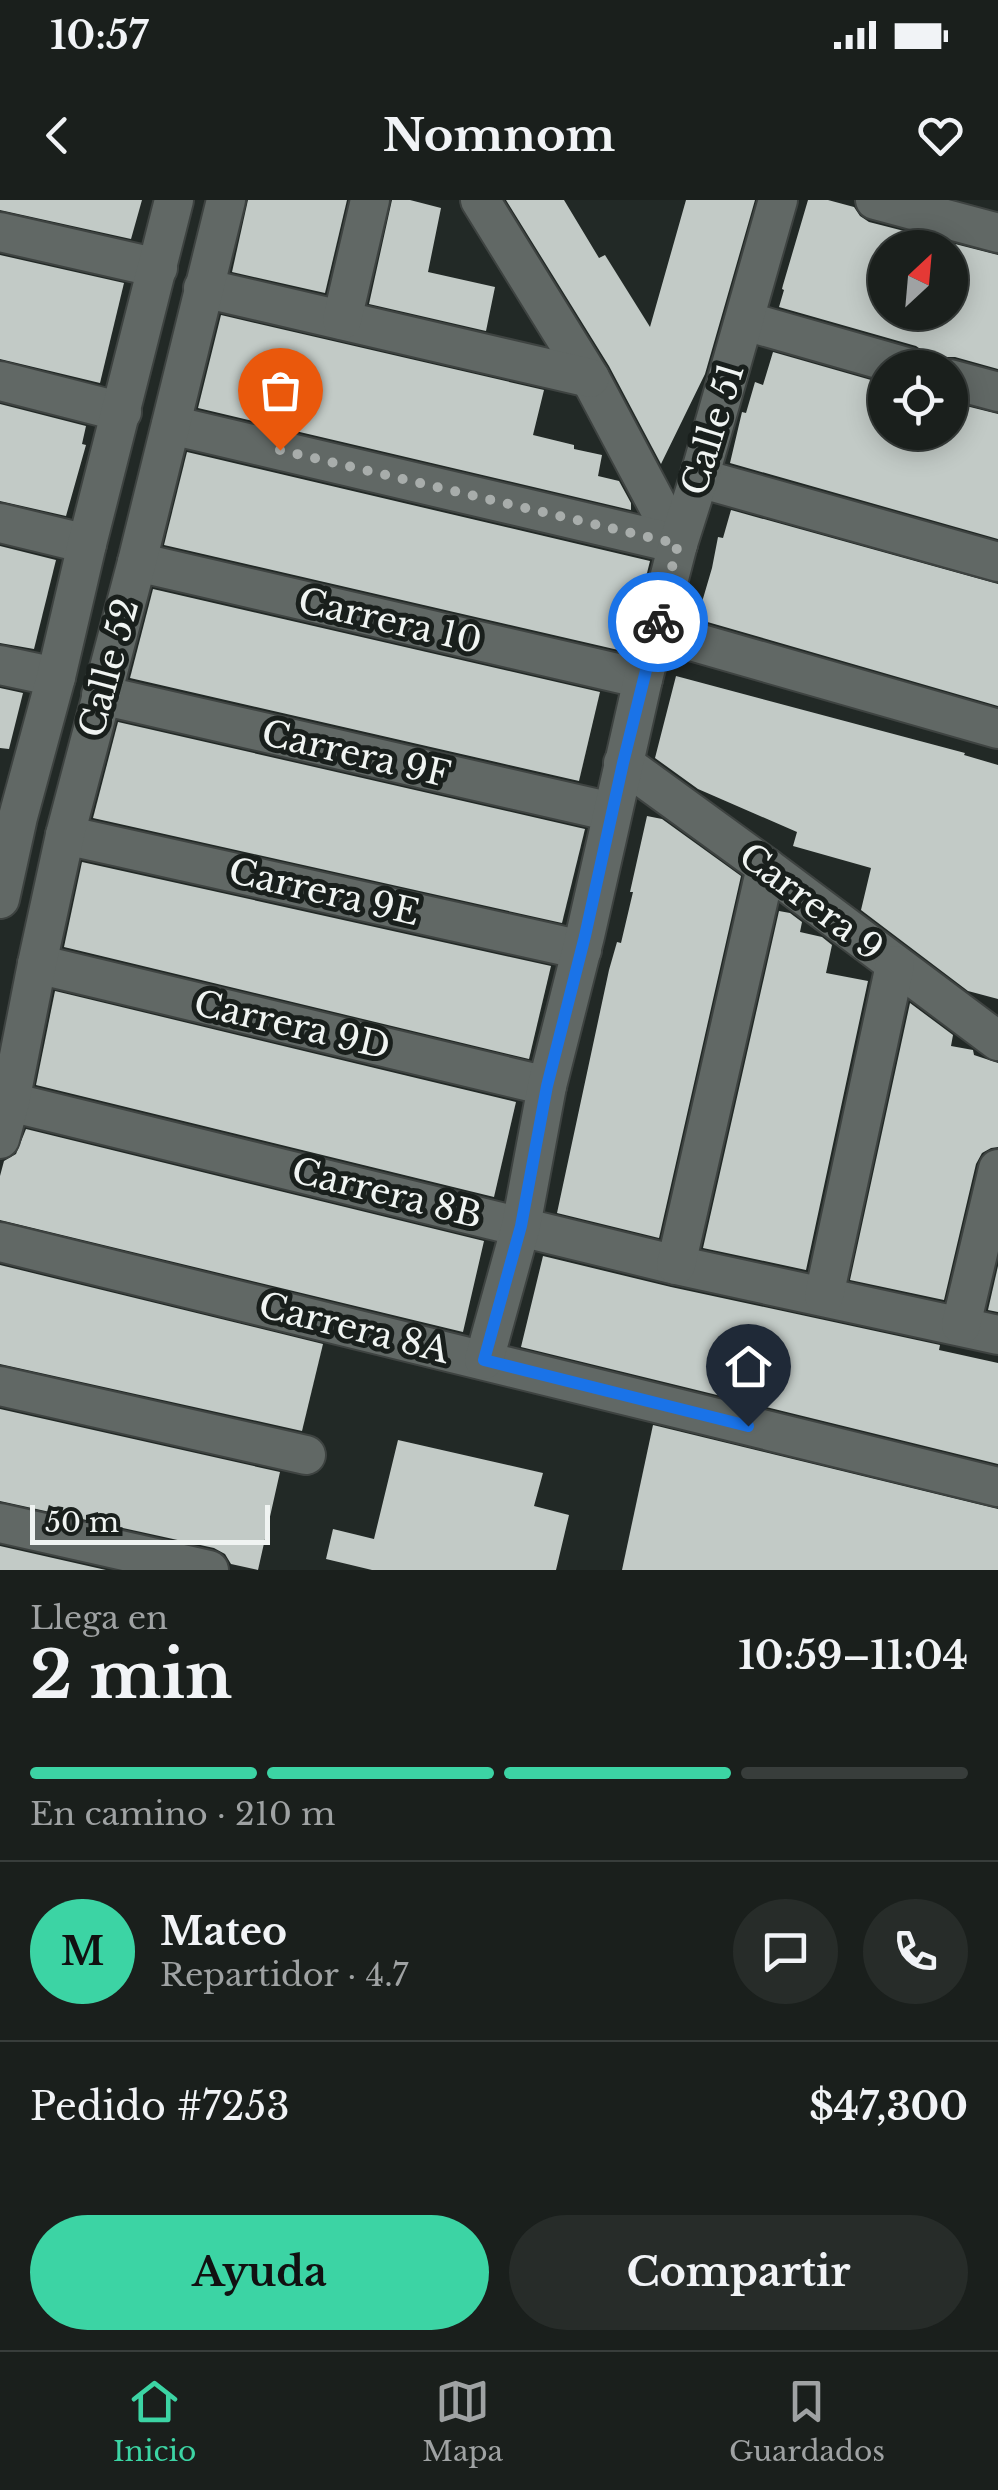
<!DOCTYPE html>
<html lang="es">
<meta charset="utf-8">
<style>
body{margin:0;font-family:"Libre Baskerville",serif;background:#272c29;color:#f1f3f6;height:100vh;display:flex;flex-direction:column;font-size:38px;white-space:nowrap}
*{box-sizing:border-box;margin:0}
p{font-size:32px;color:#9fa2a3}
.icon{flex:none;width:55px;height:55px;fill:none;stroke:currentColor;stroke-width:2;stroke-linecap:round;stroke-linejoin:round}
.map{position:relative;height:1370px;overflow:hidden}
.panel{display:flex;flex-direction:column;background:#1a1f1c;flex:1}
.panel>*{flex:none}
.needle{width:65px;rotate:26deg}
.fabs{position:absolute;left:868px;top:30px;display:grid;gap:20px}
.fabs a{display:grid;place-items:center;width:100px;height:100px;border-radius:50%;background:#1a1f1c;box-shadow:0 5px 25px #0003,0 0 0 2px #383d3b;font-size:50px}
.scale{position:absolute;left:30px;bottom:25px;width:240px;box-sizing:border-box;padding-left:10px;border:5px solid #f0f4f2;border-top:0;font-size:28px;line-height:35px;white-space:nowrap;color:#f0f4f2;-webkit-text-stroke:8px #191f1c;paint-order:stroke}
.pin{position:absolute;display:grid;place-items:center;width:85px;height:85px;color:#fff;margin:-102px -42px;border-radius:50% 50% 50% 0;rotate:-45deg;box-shadow:0 0 10px #0007}
.pin .icon{rotate:45deg}
.courier{position:absolute;display:grid;place-items:center;width:100px;height:100px;margin:-50px;border:8px solid #1a73e8;border-radius:50%;background:#fff;color:#222;box-shadow:0 2px 12px #0007}
.headline em{font-style:normal;font-weight:800}
.headline div{display:flex;flex-direction:column-reverse}
.headline{display:flex;align-items:center;justify-content:space-between;height:170px;padding:0 30px}
h1{font-size:65px;font-weight:800;line-height:75px}
.bar{display:grid;grid-template-columns:repeat(4,1fr);gap:15px 10px;align-content:center;height:120px;padding:0 30px}
.bar i{height:12px;border-radius:8px;background:#383d3b}
.bar .on{background:#3cd4a4}
.bar p{grid-column:span 4}
.line{display:flex;align-items:center;gap:25px;padding:0 30px;border-top:2px solid #383d3b}
.line div{flex:1}
.round{display:grid;place-items:center;flex:none;width:105px;height:105px;border-radius:52px;background:#272c29}
.action{display:flex;gap:20px;margin-top:auto;padding:20px 30px}
.action a{flex:1;height:115px;border-radius:60px;background:#3cd4a4;color:#111;font-size:40px;font-weight:800;line-height:115px;text-align:center}
.action a+a{background:#272c29;color:#f1f3f6}
.status{display:flex;justify-content:space-between;align-items:center;height:70px;padding:0 50px;background:#1a1f1c;direction:ltr}
.status svg{height:28px;fill:currentColor}
header{display:flex;justify-content:space-between;align-items:center;height:130px;padding:0 30px;background:#1a1f1c;font-size:45px;font-weight:800}
.tabs{display:flex;justify-content:space-around;align-items:center;height:140px;border-top:2px solid #383d3b;background:#1a1f1c;font-size:28px;color:#9fa2a3}
.tabs a{display:grid;justify-items:center;gap:5px}
.tabs .on{color:#3cd4a4}
.map>svg:first-child{display:block}
.building{fill:#c2cac6;fill-rule:evenodd}
.lines{fill:none;stroke-linecap:round;stroke-linejoin:round}
.minor-casing{stroke:#3e4341;stroke-width:42}
.minor{stroke:#616865;stroke-width:38}
.done{stroke:#a8adab;stroke-width:10;stroke-dasharray:0 18}
.route{stroke:#1a73e8;stroke-width:12}
.labels{text-anchor:middle;stroke-width:10;stroke-linejoin:round;paint-order:stroke}
.street-label{font-size:35px;fill:#f0f4f2;stroke:#191f1c}
</style>
<div class="status"><b>10:57</b><svg viewBox="0 0 49 12"><path d="M0 12V9h3v3zM5 12V6h3v6zM10 12V3h3v9zM15 12V0h3v12zM26 1h20v11H26zM47 4h2v5h-2z"/></svg></div>
<header><svg class="icon" aria-label="back" viewBox="0 0 24 24"><path d="M15 5l-7 7 7 7"/></svg>Nomnom<svg class="icon" aria-label="heart" viewBox="0 0 24 24"><path d="M12 20l-8-8c-3-5 5-10 8-4 3-6 11-1 8 4z"/></svg></header>
<div class="map">
<svg width="998" height="1370" viewBox="0 0 998 1370">
<rect width="100%" height="100%" fill="#222926"/>
<g class="building">
<polygon points="0,0 142,0 131,39 0,10"/>
<polygon points="248,0 347,0 325,93 232,72"/>
<polygon points="392,0 410,0 441,8 428,72 495,87 486,131 369,104"/>
<polygon points="506,0 564,0 599,58 605,55 650,127 686,0 755,0 705,174 661,264 609,166"/>
<path d="M808,0h20l26,7 6,9 9,6 129,33v114l-43,-12h-10l-10,5 -4,-1 -6,-9 -9,-6 -137,-39 5,-17 -2,-1 1,-4zM885,48h65v64h-65z"/>
<polygon points="0,55 124,83 100,183 0,159"/>
<polygon points="221,115 544,190 533,235 574,245 574,249 602,255 598,276 619,281 631,303 631,310 198,208"/>
<polygon points="773,152 885,184 885,232 950,232 950,202 998,214 998,339 730,263 742,212 746,213 755,182 763,185"/>
<polygon points="0,204 86,226 82,244 86,245 66,316 0,301"/>
<polygon points="187,252 650,361 627,452 164,345"/>
<polygon points="731,310 998,384 998,506 697,419 712,368 718,337 723,338"/>
<polygon points="0,346 56,360 34,449 0,443"/>
<polygon points="153,389 600,492 579,581 130,478"/>
<polygon points="676,476 965,553 964,555 998,565 998,799 968,791 861,710 871,668 793,646 797,632 698,589 655,558"/>
<polygon points="0,488 23,493 9,549 0,548"/>
<polygon points="118,522 585,629 562,723 93,618"/>
<polygon points="647,616 662,619 741,676 659,1038 557,1013 609,770 617,742 621,743 633,692 630,692"/>
<polygon points="82,662 551,766 529,859 64,747"/>
<polygon points="779,711 790,713 802,722 800,732 822,737 832,745 826,773 868,781 806,1070 703,1048"/>
<polygon points="55,791 516,902 494,997 36,885"/>
<polygon points="910,803 953,835 951,846 973,850 974,855 998,863 998,947 991,948 982,953 976,964 944,1100 850,1080"/>
<polygon points="26,929 484,1041 463,1132 0,1020 0,976 4,961 16,954"/>
<polygon points="543,1056 671,1087 940,1145 939,1150 998,1163 998,1264 521,1147"/>
<polygon points="0,1065 323,1144 302,1231 0,1164"/>
<polygon points="998,1066 998,1112 988,1110"/>
<polygon points="0,1209 280,1272 258,1370 231,1364 225,1354 214,1348 0,1301"/>
<polygon points="653,1225 998,1309 998,1370 622,1370"/>
<polygon points="398,1240 543,1273 534,1306 569,1315 556,1370 372,1370 326,1359 333,1329 374,1339"/>
<polygon points="0,1346 106,1370 0,1370"/>
</g>
<g class="lines">
<g class="minor-casing">
<g id="minor">
<polyline points="480,0 590,178 678,344"/>
<polyline points="875,0 998,33"/>
<polyline points="0,32 158,68"/>
<polyline points="203,88 590,178"/>
<polyline points="342,120 370,0"/>
<polyline points="745,121 910,168"/>
<polyline points="950,179 998,192"/>
<polyline points="0,181 122,212"/>
<polyline points="171,225 678,344"/>
<polyline points="699,278 998,362"/>
<polyline points="0,323 87,344"/>
<polyline points="137,362 643,479"/>
<polyline points="656,431 998,529"/>
<polyline points="0,465 56,477"/>
<polyline points="101,495 612,612"/>
<polyline points="623,563 766,667 998,841"/>
<polyline points="65,635 582,750"/>
<polyline points="0,699 18,617 56,477 87,344 174,0"/>
<polyline points="37,764 547,886"/>
<polyline points="10,902 676,1065 998,1135"/>
<polyline points="0,939 10,902 37,764 65,635 137,362 226,0"/>
<polyline points="0,1042 998,1287"/>
<polyline points="676,1065 766,667"/>
<polyline points="824,1096 895,765"/>
<polyline points="961,1125 998,969"/>
<polyline points="484,1160 521,1026 547,886 585,736 643,479 678,344 699,278 778,0"/>
<polyline points="0,1186 306,1255"/>
<polyline points="0,1323 209,1370"/>
</g>
</g>
<use href="#minor" class="minor"/>
</g>
<g class="lines">
<polyline class="done" points="280,250 678,344 658,422"/>
<polyline class="route" points="658,422 623,563 585,736 547,886 521,1026 484,1160 748,1226"/>
</g>
<g class="labels">
<g class="street-label">
<text transform="translate(713 229) rotate(-73)" y="12">Calle 51</text>
<text transform="translate(390 421) rotate(13)" y="12">Carrera 10</text>
<text transform="translate(109 468) rotate(-75)" y="12">Calle 52</text>
<text transform="translate(356 554) rotate(13)" y="12">Carrera 9F</text>
<text transform="translate(324 692) rotate(13)" y="12">Carrera 9E</text>
<text transform="translate(811 702) rotate(37)" y="12">Carrera 9</text>
<text transform="translate(292 825) rotate(13)" y="12">Carrera 9D</text>
<text transform="translate(387 993) rotate(14)" y="12">Carrera 8B</text>
<text transform="translate(354 1128) rotate(14)" y="12">Carrera 8A</text>
</g>
</g>
</svg>
<div class="fabs">
<a><svg class="needle" viewBox="-14 -14 28 28"><path d="M0-13l5 13h-10z" fill="#e53935"/><path d="M0 13l5-13h-10z" fill="#9fa2a3"/></svg></a>
<a><svg class="icon" aria-label="locate" viewBox="0 0 24 24"><circle cx="12" cy="12" r="6"/><path d="M12 2v4M12 18v4M2 12h4M18 12h4"/></svg></a>
</div>
<div class="scale">50 m</div>
<div class="pin" style="left:280px;top:250px;background:#ea580c"><svg class="icon" aria-label="bag" viewBox="0 0 24 24"><path d="M5 8h14l-1 12H6zM9 8a3 3 0 0 1 6 0"/></svg></div>
<div class="pin" style="left:748px;top:1226px;background:#1f2937"><svg class="icon" aria-label="home" viewBox="0 0 24 24"><path d="M3 11l9-7 9 7M6 9v11h12V9"/></svg></div>
<div class="courier" style="left:658px;top:422px"><svg class="icon" aria-label="bike" viewBox="0 0 24 24"><circle cx="6" cy="16" r="4"/><circle cx="18" cy="16" r="4"/><path d="M6 16l4-8h5l3 8M10 8l3 8H6M13 5h3"/></svg></div>
</div>
<section class="panel">
<div class="headline"><div><h1>2 min</h1><p>Llega en</p></div><em>10:59–11:04</em></div>
<div class="bar"><i class="on"></i><i class="on"></i><i class="on"></i><i></i><p>En camino · 210 m</p></div>
<div class="line" style="height:180px"><b class="round" style="background:#3cd4a4;color:#111">M</b><div><b>Mateo</b><p>Repartidor · 4.7</p></div><a class="round"><svg class="icon" aria-label="chat" viewBox="0 0 24 24"><path d="M4 5h16v11H9l-5 4z"/></svg></a><a class="round"><svg class="icon" aria-label="phone" viewBox="0 0 24 24"><path d="M5 4h4l2 5-3 2q2 4 5 5l2-3 5 2v4C11 20 4 13 5 4z"/></svg></a></div>
<div class="line" style="height:130px"><div>Pedido #7253</div><b>$47,300</b></div>
<div class="action"><a>Ayuda</a><a>Compartir</a></div>
</section>
<nav class="tabs">
<a class="on"><svg class="icon" aria-label="home" viewBox="0 0 24 24"><path d="M3 11l9-7 9 7M6 9v11h12V9"/></svg>Inicio</a>
<a><svg class="icon" aria-label="map" viewBox="0 0 24 24"><path d="M3 6l6-2 6 2 6-2v14l-6 2-6-2-6 2zM9 4v14M15 6v14"/></svg>Mapa</a>
<a><svg class="icon" aria-label="saved" viewBox="0 0 24 24"><path d="M7 4h10v16l-5-4-5 4z"/></svg>Guardados</a>
</nav>
